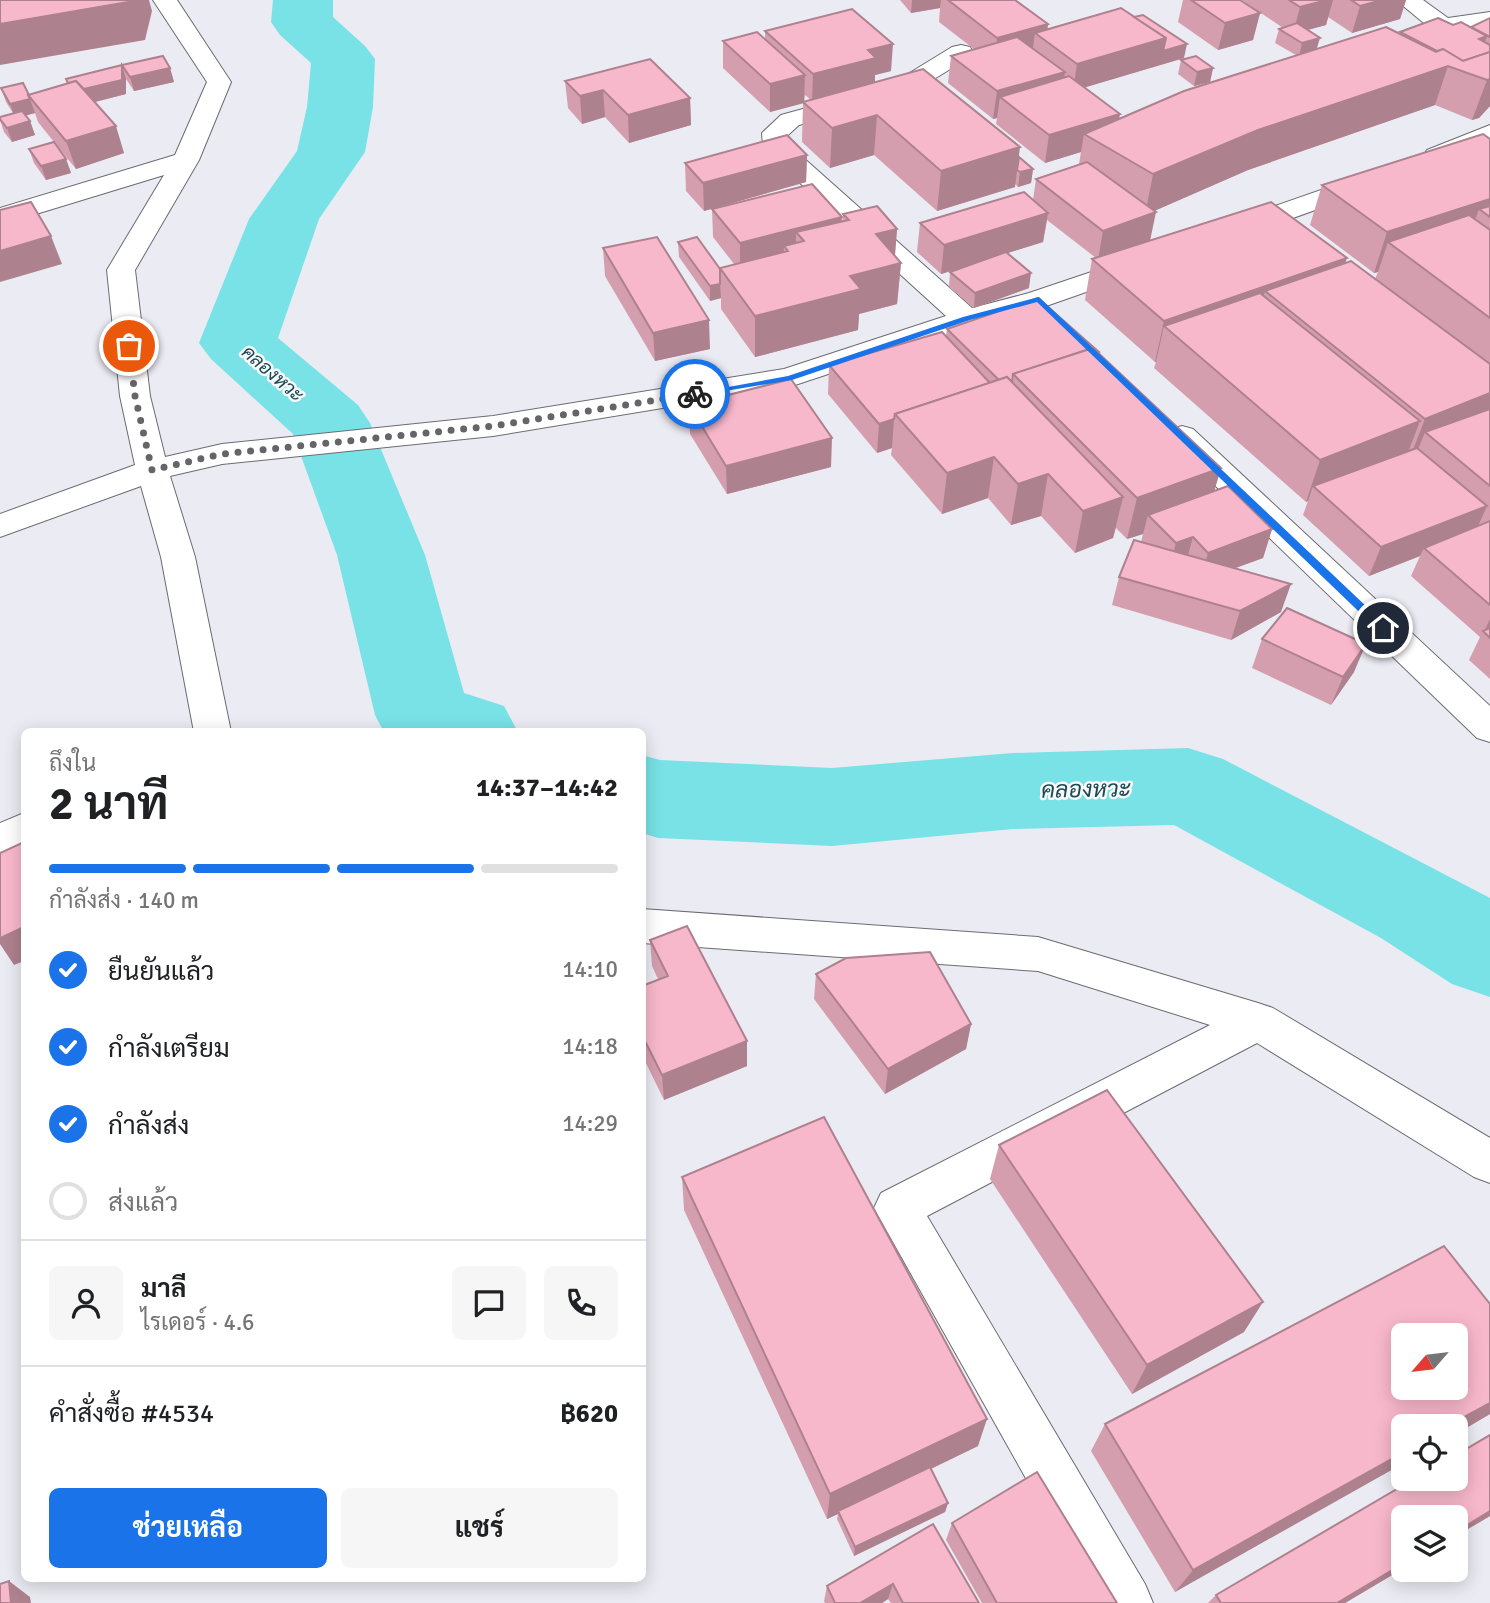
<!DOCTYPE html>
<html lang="th">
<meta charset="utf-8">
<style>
body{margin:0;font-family:Signika,Sarabun,sans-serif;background:#f6f6f6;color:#202124;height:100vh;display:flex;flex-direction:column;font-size:26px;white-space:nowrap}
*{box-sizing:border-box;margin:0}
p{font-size:23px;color:#757577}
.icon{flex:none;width:38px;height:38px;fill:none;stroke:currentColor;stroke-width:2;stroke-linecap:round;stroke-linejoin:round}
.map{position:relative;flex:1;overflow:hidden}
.sheet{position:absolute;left:21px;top:728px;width:625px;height:854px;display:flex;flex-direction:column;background:#fff;border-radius:10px;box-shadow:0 4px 18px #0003}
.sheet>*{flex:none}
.needle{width:46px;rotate:242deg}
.controls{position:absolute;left:1391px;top:1323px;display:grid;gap:14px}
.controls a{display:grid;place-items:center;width:77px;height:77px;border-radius:10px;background:#fff;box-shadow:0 4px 18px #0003;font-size:35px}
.pin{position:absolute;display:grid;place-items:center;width:60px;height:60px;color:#fff;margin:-30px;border:4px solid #fff;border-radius:50%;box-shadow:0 2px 7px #0007}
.courier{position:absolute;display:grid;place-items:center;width:70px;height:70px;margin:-35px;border:5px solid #1a73e8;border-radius:50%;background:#fff;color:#222;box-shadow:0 2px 9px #0007}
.summary em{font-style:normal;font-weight:700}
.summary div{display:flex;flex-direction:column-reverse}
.summary{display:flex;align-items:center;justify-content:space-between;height:119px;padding:0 28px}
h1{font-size:46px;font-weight:700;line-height:52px}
.bar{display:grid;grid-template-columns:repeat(4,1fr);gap:10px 7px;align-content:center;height:84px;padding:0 28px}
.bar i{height:9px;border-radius:5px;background:#e0e0e0}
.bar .selected{background:#1a73e8}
.bar p{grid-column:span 4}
.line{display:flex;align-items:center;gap:18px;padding:0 28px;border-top:2px solid #e0e0e0}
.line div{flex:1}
.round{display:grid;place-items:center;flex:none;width:74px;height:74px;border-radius:10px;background:#f6f6f6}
ol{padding:0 28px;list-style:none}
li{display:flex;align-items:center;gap:21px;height:77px}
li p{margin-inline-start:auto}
li .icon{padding:7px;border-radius:50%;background:#1a73e8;color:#fff;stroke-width:4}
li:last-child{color:#757577}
li i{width:38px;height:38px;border:4px solid #e0e0e0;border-radius:50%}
.action{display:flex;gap:14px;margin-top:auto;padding:14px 28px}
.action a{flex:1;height:80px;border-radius:10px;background:#1a73e8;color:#fff;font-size:28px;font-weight:700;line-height:80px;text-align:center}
.action a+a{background:#f6f6f6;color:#202124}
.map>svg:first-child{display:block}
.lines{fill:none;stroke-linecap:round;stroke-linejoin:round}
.river{fill:#78e2e6;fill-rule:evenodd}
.minor-casing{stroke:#6b6c72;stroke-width:2}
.minor{fill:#fff;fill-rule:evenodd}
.wall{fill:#d59eaf;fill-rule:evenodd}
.shaded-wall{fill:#ae818e}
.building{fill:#f8b8cb;stroke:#ae818e;stroke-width:2;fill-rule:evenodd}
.route{fill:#1a73e8}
.done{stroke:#646469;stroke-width:7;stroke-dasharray:0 12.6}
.labels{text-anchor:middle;stroke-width:5;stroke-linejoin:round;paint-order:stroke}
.far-water-label{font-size:19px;font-style:italic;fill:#1b4b4c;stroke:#f8f9ff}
.water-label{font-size:23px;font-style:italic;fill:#1b4b4c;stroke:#f8f9ff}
</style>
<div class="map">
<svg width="1490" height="1603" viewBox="0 0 1490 1603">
<rect width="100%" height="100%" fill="#ebebf3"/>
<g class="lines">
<g class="river">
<polygon points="273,0 333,0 333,17 365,46 375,59 373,107 365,152 319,219 278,338 358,405 370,423 425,555 464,693 504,706 518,732 384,732 375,715 337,555 293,434 211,359 199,343 249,219 297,151 307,107 311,63 280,35 271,22"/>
<polygon points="1188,748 1223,759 1490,898 1490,997 1452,984 1381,938 1174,825 1013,829 832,846 658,838 642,833 642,755 660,760 832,768 1013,753"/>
</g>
<g class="minor-casing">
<g id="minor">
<polygon points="153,0 177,0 231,82 199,160 135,270 150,396 165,457 222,444 493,416 784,369 946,316 767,153 763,147 762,133 781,115 890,85 952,47 961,45 970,47 973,52 970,57 908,95 799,125 788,135 789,145 972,308 1029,293 1136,257 1146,259 1150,265 1146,271 1049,305 976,325 789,387 493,436 222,464 170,476 195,557 231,732 194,732 161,557 141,486 0,537 0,514 135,465 120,396 107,270 164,175 0,225 0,208 175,155 207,82"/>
<polygon points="1396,0 1423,0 1448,18 1490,12 1490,26 1446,33 1414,42 1406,40 1402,35 1406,30 1425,24"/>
<polygon points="1490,125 1490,145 1436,164 1427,162 1423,156 1427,150"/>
<polygon points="1367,174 1376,176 1380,182 1376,188 1246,235 1236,237 1226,235 1222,229 1226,223"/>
<polygon points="1182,426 1193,429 1490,706 1490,742 1477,738 1171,443 1166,436 1171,429"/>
<polygon points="24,813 24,847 0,859 0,823"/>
<polygon points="642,909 1038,937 1258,1003 1273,1008 1490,1138 1490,1183 1474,1177 1257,1043 927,1216 1145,1584 1153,1603 1096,1603 874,1208 881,1193 1210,1025 1038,971 642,943"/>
</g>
</g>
<use href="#minor" class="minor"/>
</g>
<g class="wall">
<polygon points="900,0 1015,0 1048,24 1047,29 1184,58 1085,87 1119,119 1296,55 1275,43 1279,29 1283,28 1242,0 1406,0 1400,19 1352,33 1328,17 1326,25 1307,30 1317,49 1400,34 1400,32 1453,25 1471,27 1490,18 1490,106 1479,118 1472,120 1435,105 1248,170 1154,211 1150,240 1345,263 1375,279 1378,272 1374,273 1310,225 1322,185 1490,139 1490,679 1469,660 1480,637 1411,576 1420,556 1369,576 1303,515 1308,501 1306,502 1154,368 1156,362 1155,362 1085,300 1092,259 1096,258 1047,220 1043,242 1007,253 1029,288 974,308 949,287 950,272 983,261 941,274 917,252 920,223 1033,200 1036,179 1079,164 1081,152 1045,163 996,124 997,118 993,119 948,83 951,56 974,49 939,22 940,8 911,13"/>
<polygon points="1183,0 1240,0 1260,13 1253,40 1218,50 1178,22"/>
<path d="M765,31l126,40 -16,4v7l144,75 14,12 -2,14 -13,4 -3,-3v3l-78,24 -63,-56 -44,13 -28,-26 1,-39 -33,9 -47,-44v-27l42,-2zM805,95l6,5 -7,2z"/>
<polygon points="1181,60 1213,68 1210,82 1194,86 1178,74"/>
<polygon points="122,65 170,68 174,82 134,91 126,79 126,94 95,102 124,153 76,169 58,147 66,159 71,173 46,180 34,163 29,149 54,142 38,122 35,113 25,116 30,121 35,135 12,142 4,132 0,120 0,117 13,113 6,102 1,88 29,95 67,83 66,79"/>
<polygon points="565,81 690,98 691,125 629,143 605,117 582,124 568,108"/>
<polygon points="807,155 806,182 704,211 686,191 685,163"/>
<polygon points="712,209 842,222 843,214 897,229 895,256 901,263 897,304 859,314 858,330 755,357 721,309 721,298 710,301 679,257 678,242 720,269 734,264 713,237"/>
<polygon points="603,248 710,349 655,361 605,276"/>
<polygon points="947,329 1098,354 1221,468 1214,491 1272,529 1263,558 1235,568 1281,612 1231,640 1112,605 1119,577 1141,542 1143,534 1127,539 1116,528 1113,538 1075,553 1041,516 1011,525 988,498 942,514 891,455 892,448 877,453 828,394 829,365 946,335"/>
<polygon points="689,405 831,467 727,494 690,434"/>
<polygon points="1262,639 1354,672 1331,705 1252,668"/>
<polygon points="650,940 747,1066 664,1100 642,1055 642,986 658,979 652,966"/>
<polygon points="816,974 971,1024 966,1049 885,1094 814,999"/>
<polygon points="999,1145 1244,1332 1132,1394 990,1179"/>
<polygon points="682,1177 978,1446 931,1469 948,1503 945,1512 854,1556 837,1519 838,1514 827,1519 684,1210"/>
<polygon points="1490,1414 1456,1434 1456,1426 1175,1592 1091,1451 1105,1424"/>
<polygon points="1490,1435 1490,1516 1456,1536 1456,1517 1404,1568 1345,1603 1208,1603 1216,1595"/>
<polygon points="952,1523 1117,1603 982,1603 946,1540"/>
<polygon points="933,1524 979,1603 891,1603 888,1599 882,1603 825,1603 824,1601 827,1586"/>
</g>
<g class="shaded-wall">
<polygon points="134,0 149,0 152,11 145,40 0,65 0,24"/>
<polygon points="912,0 941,0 940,8 911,13"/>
<polygon points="1327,0 1333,0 1326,25 1293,34 1300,7"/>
<polygon points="1382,0 1406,0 1400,19 1352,33 1360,6"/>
<polygon points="1260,13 1253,40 1218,50 1225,23"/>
<polygon points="1048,24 1046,41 1035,33 1032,55 994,65 997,38"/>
<polygon points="1487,36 1479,58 1479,39"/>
<polygon points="1166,38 1187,44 1184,58 1073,91 1077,64"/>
<polygon points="1320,38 1316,51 1299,57 1302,43"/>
<polygon points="893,44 891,71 875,75 875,85 812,102 813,74 868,50"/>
<polygon points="122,65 126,79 126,94 79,106 74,92"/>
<polygon points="1448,66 1435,105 1248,170 1145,215 1153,174 1258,130"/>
<polygon points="170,68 174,82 134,91 130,77"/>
<polygon points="1213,68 1210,82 1194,86 1197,72"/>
<polygon points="1065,72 1061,99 1000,97 997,118 993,119 997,91"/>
<polygon points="805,75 804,103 770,112 770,84"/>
<polygon points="1490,79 1490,106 1479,118 1472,120 1487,80"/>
<polygon points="603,90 605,117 582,124 580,96"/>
<polygon points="690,98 691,125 629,143 628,115"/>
<polygon points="30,99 35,113 15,118 10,104"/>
<polygon points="1120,114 1115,141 1084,134 1081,152 1045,163 1049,135"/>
<polygon points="877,115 874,155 830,168 832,128"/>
<polygon points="30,121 35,135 12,142 7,128"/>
<polygon points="116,126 124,153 76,169 66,141"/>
<polygon points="1020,147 1015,187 937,211 941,171"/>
<polygon points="807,155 806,182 704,211 703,183"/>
<polygon points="66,159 71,173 46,180 41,166"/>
<polygon points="1033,169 1031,183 1018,187 1020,172"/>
<polygon points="1490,199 1490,217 1479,209 1467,242 1388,242 1378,272 1374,273 1387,232"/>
<polygon points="1156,212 1150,241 1098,260 1103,231"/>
<polygon points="1048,213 1043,242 941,274 944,245"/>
<polygon points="842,217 840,246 804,241 796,232 796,257 784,246 783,261 740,272 740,243"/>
<polygon points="897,229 894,265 901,263 897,304 859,314 858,330 755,357 755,316 850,276 876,234"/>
<polygon points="51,236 62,264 0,282 0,251"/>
<polygon points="1347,258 1333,299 1265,291 1255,327 1164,326 1156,362 1155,362 1164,321"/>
<polygon points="1031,273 1029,288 974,308 975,293"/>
<polygon points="720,284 721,298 710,301 710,286"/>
<polygon points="709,320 710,349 655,361 653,333"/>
<polygon points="1490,393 1490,428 1425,432 1415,457 1409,460 1425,419"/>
<polygon points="894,419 892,448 877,453 879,424"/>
<polygon points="1420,421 1404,463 1313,486 1308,501 1306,502 1320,460"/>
<polygon points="832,438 831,467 727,494 726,466"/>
<polygon points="994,457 988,498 942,514 947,473"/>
<polygon points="1221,468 1209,509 1148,515 1143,534 1127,539 1137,498"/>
<polygon points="1048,474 1041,516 1011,525 1018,484"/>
<polygon points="1123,497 1113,538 1075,553 1083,511"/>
<polygon points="1487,506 1474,535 1424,548 1420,556 1369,576 1381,547"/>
<polygon points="1272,529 1263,558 1200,581 1208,553"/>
<polygon points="1193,537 1185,566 1168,572 1176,543"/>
<polygon points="1291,584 1281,612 1231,640 1240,611"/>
<polygon points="1490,619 1490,634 1484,632"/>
<polygon points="1366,644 1354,672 1331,705 1343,677"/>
<polygon points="24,927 24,961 14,965 0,944 0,938"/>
<polygon points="971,1024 966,1049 885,1094 888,1069"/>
<polygon points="747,1041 747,1066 664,1100 662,1075"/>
<polygon points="1263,1302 1244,1332 1132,1394 1147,1365"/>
<polygon points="1490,1403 1490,1414 1456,1434 1456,1426 1448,1426"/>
<polygon points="987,1419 978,1446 839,1513 838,1511 838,1514 827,1519 830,1494"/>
<polygon points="1404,1452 1404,1463 1175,1592 1193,1570"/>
<polygon points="948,1503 945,1512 854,1556 855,1547"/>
<polygon points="1490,1511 1490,1516 1456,1536 1456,1532"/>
<polygon points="1404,1563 1404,1568 1345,1603 1337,1603"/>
<polygon points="9,1581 30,1597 31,1603 11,1603"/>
<polygon points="893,1584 888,1599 882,1603 860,1603"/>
</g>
<g class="building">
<polygon points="0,0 134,0 134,1 0,24"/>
<polygon points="948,0 1015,0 1048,24 997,38"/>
<polygon points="1191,0 1240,0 1260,13 1225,23"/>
<polygon points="1289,0 1327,0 1300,7"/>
<polygon points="1351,0 1382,0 1360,6"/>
<polygon points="1121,8 1166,38 1077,64 1035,33"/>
<polygon points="852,9 893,44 868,50 876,58 813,74 765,31"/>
<polygon points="1143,15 1187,44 1163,51 1166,38 1134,17"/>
<polygon points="1438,18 1453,25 1461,22 1487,36 1479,39 1490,45 1490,52 1463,61 1443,49 1437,51 1400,32"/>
<polygon points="1490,18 1490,37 1471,27"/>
<polygon points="1297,23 1320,38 1302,43 1279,29"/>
<polygon points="1386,27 1436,52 1443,49 1463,61 1490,52 1490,79 1487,80 1448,66 1258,130 1153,174 1084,134 1184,91"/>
<polygon points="757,32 805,75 770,84 723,41"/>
<polygon points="1017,37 1065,72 997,91 951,56"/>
<polygon points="163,56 170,68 130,77 122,65 122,80 84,89 76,81 68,83 66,79 122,65"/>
<polygon points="1196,56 1213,68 1197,72 1181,60"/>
<polygon points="650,59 690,98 628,115 603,90 580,96 565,81"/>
<polygon points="923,69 1020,147 941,171 877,115 832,128 803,102"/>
<polygon points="1069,76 1120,114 1049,135 1000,97"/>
<polygon points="76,81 116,126 66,141 28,95"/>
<polygon points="23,83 29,95 28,95 30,99 10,104 1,88"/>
<polygon points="22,111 30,121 7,128 0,119 0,117"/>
<polygon points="1483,134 1490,139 1490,199 1387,232 1322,185"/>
<polygon points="787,135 807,155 703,183 685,163"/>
<polygon points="54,142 66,159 41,166 29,149"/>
<polygon points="1019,157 1033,169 1020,172 1017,170"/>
<polygon points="1087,162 1156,212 1103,231 1036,179"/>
<polygon points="812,184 842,217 740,243 712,209"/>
<polygon points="1024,192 1048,213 944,245 920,223"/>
<polygon points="31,202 51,236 0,251 0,210"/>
<polygon points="1271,202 1347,258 1164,321 1092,259"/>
<polygon points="877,206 897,229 876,234 901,263 850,276 861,289 755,316 720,268 788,251 784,246 804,241 796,232 849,220 843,214"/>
<polygon points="1490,206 1490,217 1479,209"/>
<polygon points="1469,215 1490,230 1490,318 1388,242"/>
<polygon points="657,237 709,320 653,333 603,248"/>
<polygon points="697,237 720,269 720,284 710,286 678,242"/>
<polygon points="1006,252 1031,273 975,293 950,272"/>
<polygon points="1351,261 1490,364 1490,393 1425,419 1265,291"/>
<polygon points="1260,293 1420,421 1320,460 1164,326"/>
<polygon points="1038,298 1099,352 1097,353 1093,348 1013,374 1012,382 1007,377 999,380 947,329"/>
<polygon points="942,332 990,383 895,414 894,419 879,424 829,365"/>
<polygon points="1093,348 1221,468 1137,498 1013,374"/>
<polygon points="1007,377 1123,497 1083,511 1048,474 1018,484 994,457 947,473 895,414"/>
<polygon points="791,379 832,438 726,466 689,405"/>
<polygon points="1490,409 1490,486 1425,432"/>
<polygon points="1417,448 1487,506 1381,547 1313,486"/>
<polygon points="1228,486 1272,529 1208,553 1193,537 1176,543 1148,515"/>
<polygon points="1490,521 1490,605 1424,548"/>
<polygon points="1134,540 1291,584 1240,611 1119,577"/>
<polygon points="1287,608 1366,644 1343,677 1262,639"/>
<polygon points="1490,628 1490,638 1483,631"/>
<polygon points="24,842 24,927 0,938 0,853"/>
<polygon points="687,926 747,1041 662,1075 642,1035 642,986 668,976 650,940"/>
<polygon points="930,952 971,1024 888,1069 816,974 846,958"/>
<polygon points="1107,1090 1263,1302 1147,1365 999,1145"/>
<polygon points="824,1117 987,1419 830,1494 682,1177"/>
<path d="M1444,1246l46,58v99l-42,23h-44v26l-211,118 -88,-146zM1404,1335h52v53h-52z"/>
<polygon points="1490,1435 1490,1511 1456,1532 1456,1517 1404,1517 1404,1563 1337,1603 1221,1603 1216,1595 1414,1479 1456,1479 1456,1455"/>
<polygon points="930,1467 948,1503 855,1547 838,1511"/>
<polygon points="1037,1472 1117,1603 997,1603 952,1523"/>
<polygon points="933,1524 979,1603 903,1603 893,1584 860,1603 835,1603 827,1586"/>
<polygon points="9,1581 11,1603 0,1603 0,1584"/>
</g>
<polygon class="route" points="1039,297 1386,625 1386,631 1379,631 1037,302 970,320 792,380 695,396 690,394 788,376 963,317"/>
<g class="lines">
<polyline class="done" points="129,346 135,396 152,470 222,454 493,426 695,394"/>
</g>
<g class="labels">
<g class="far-water-label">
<text transform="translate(273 373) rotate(41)" y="7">คลองหวะ</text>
</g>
<g class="water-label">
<text transform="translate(1086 789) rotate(-1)" y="8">คลองหวะ</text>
</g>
</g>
</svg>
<div class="controls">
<a><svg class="needle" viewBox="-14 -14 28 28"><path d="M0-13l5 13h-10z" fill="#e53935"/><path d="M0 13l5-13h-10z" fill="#757577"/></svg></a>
<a><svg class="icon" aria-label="locate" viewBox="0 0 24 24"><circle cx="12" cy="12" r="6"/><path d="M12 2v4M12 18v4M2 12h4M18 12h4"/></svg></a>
<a><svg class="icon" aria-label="layers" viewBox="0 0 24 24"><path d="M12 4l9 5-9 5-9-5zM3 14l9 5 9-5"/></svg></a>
</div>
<div class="pin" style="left:129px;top:346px;background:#ea580c"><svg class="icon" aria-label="bag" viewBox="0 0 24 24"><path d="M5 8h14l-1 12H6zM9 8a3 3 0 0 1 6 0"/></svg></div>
<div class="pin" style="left:1383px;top:628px;background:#1f2937"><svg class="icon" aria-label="home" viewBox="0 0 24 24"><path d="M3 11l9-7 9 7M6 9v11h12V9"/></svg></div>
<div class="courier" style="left:695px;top:394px"><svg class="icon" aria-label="bike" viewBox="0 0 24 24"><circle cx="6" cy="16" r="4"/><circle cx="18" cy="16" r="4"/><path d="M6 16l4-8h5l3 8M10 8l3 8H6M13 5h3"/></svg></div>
<section class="sheet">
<div class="summary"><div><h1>2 นาที</h1><p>ถึงใน</p></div><em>14:37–14:42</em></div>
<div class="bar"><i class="selected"></i><i class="selected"></i><i class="selected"></i><i></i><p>กำลังส่ง · 140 m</p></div>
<ol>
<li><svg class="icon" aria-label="check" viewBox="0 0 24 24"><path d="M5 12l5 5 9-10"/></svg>ยืนยันแล้ว<p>14:10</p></li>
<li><svg class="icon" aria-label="check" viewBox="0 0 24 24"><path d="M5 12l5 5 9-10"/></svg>กำลังเตรียม<p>14:18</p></li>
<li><svg class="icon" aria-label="check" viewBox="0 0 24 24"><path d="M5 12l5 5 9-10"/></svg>กำลังส่ง<p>14:29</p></li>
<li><i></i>ส่งแล้ว</li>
</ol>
<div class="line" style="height:126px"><a class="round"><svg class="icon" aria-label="person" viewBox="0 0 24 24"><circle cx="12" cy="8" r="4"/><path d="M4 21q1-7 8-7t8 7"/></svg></a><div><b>มาลี</b><p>ไรเดอร์ · 4.6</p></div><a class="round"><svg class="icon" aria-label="chat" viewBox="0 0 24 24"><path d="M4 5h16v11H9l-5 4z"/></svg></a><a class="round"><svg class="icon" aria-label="phone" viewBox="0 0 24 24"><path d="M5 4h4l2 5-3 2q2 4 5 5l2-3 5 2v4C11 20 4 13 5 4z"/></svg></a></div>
<div class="line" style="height:91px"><div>คำสั่งซื้อ #4534</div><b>฿620</b></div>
<div class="action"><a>ช่วยเหลือ</a><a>แชร์</a></div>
</section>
</div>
